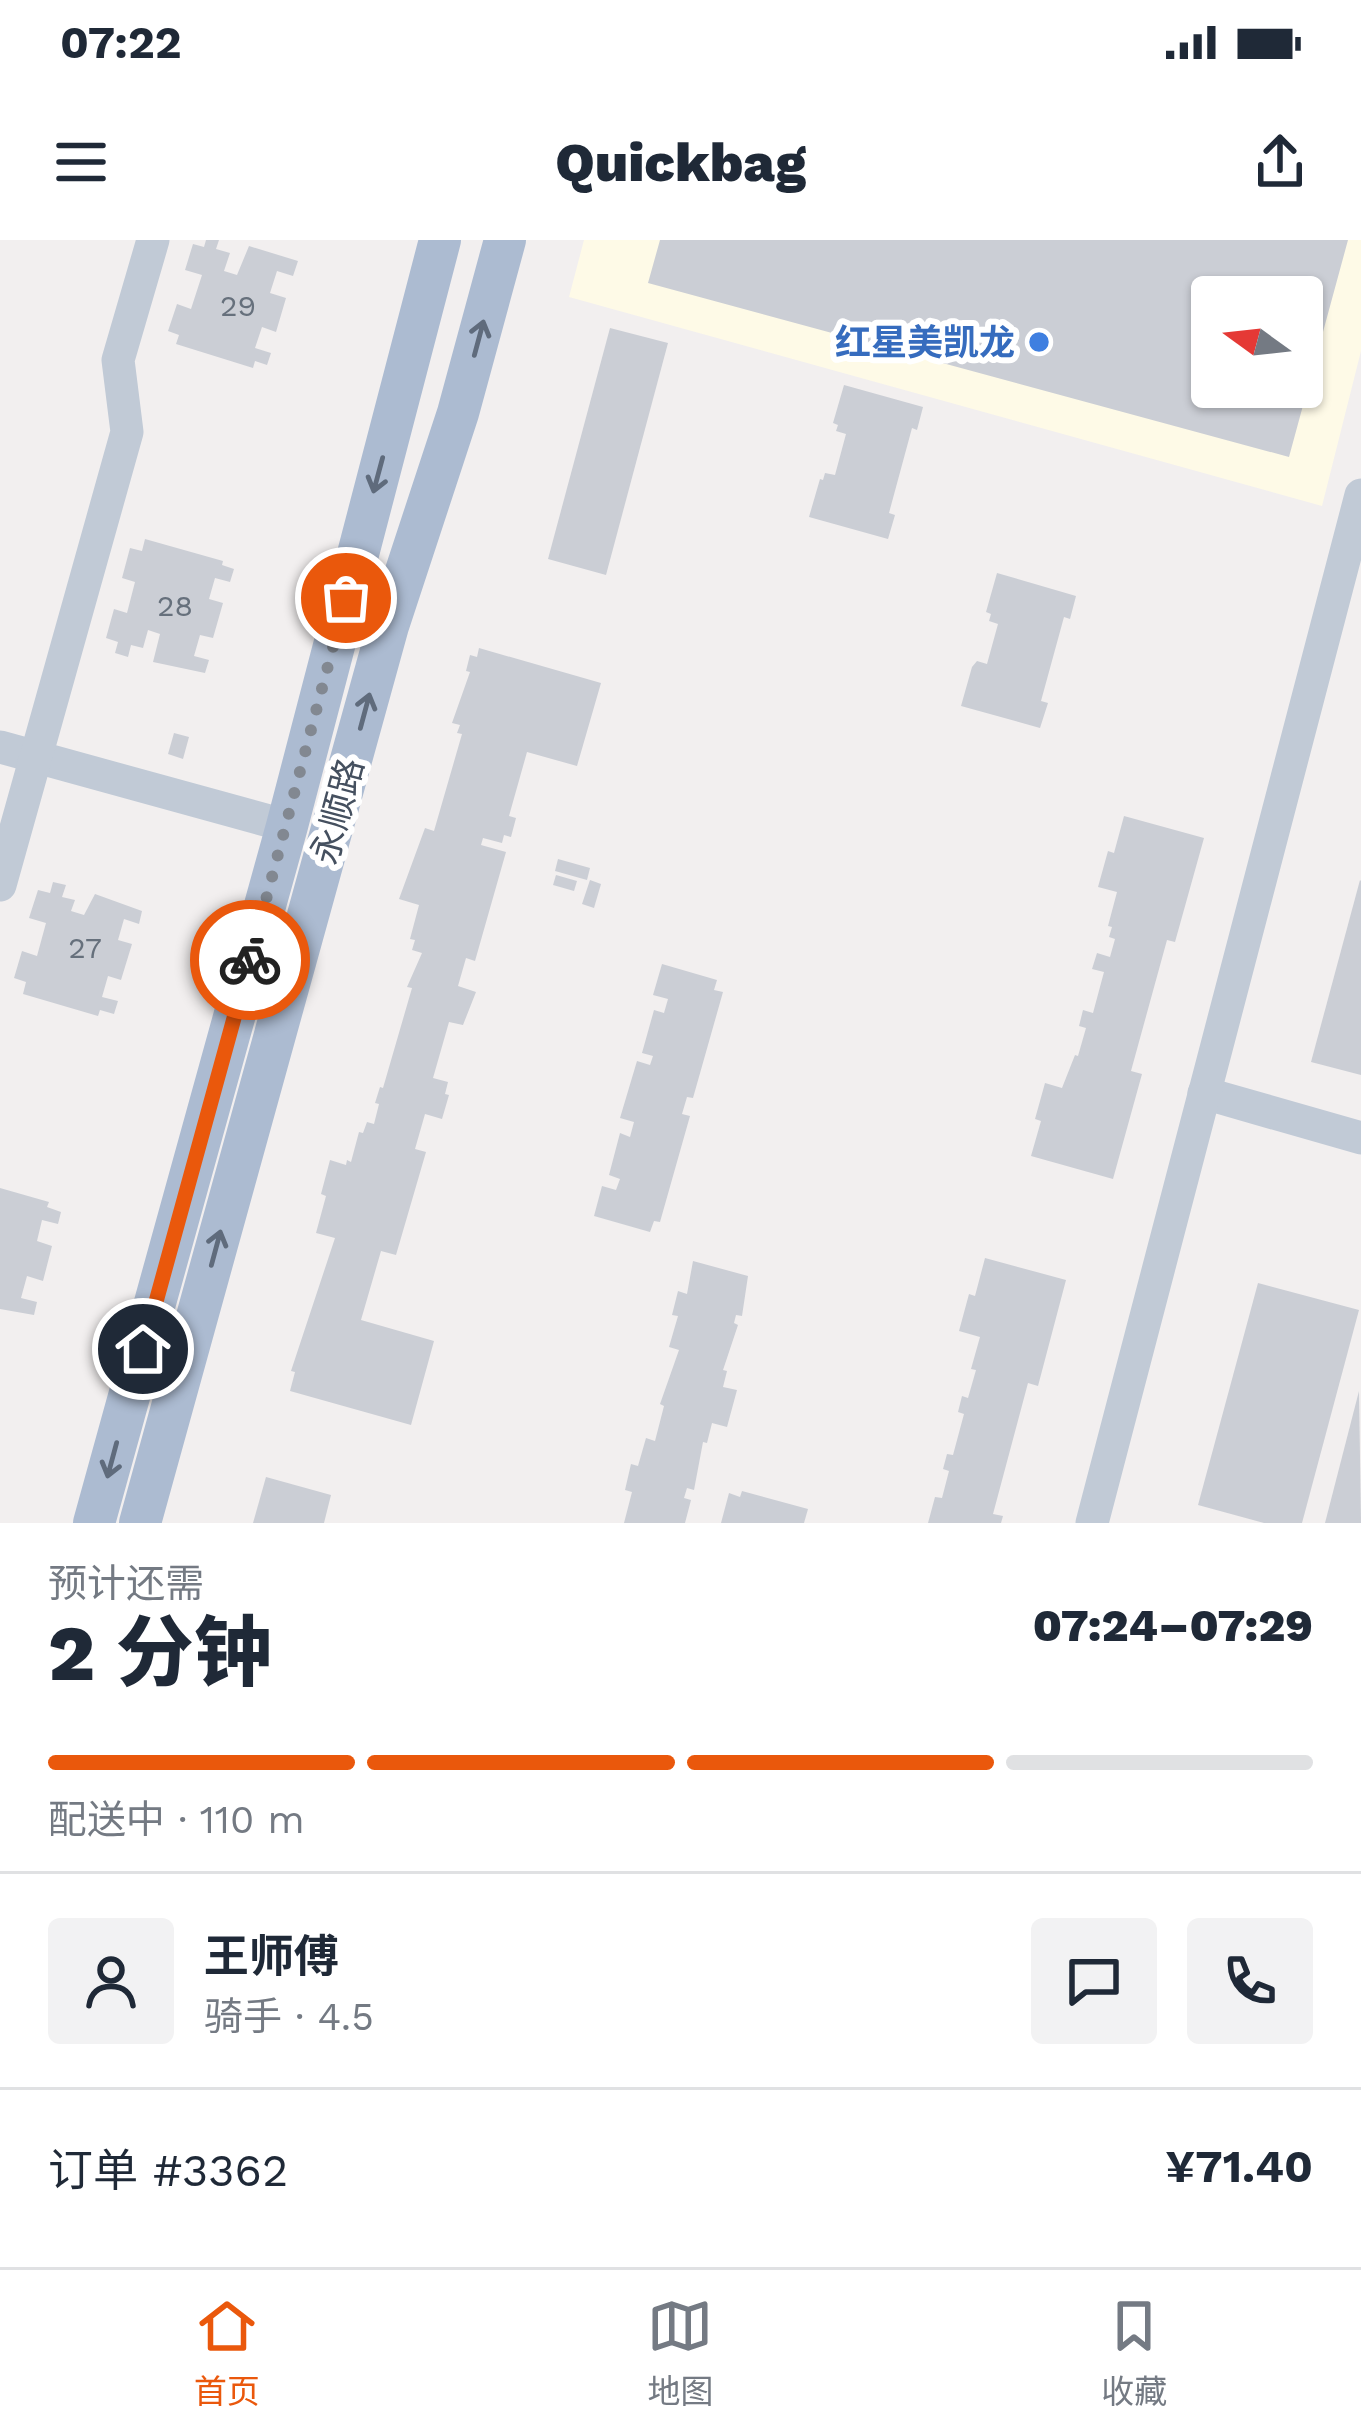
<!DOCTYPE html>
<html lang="zh">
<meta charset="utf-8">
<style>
body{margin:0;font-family:"Work Sans","Noto Sans SC",sans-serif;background:#f2f2f3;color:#1f2937;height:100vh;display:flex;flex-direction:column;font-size:45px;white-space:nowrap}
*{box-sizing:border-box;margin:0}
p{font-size:39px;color:#747a83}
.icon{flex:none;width:66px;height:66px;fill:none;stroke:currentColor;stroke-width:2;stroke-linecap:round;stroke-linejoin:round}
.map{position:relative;height:1283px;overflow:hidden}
.sheet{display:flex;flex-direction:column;background:#fff;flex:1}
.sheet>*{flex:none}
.needle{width:78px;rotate:285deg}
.buttons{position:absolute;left:1191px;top:36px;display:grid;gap:24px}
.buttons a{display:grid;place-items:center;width:132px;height:132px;border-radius:12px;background:#fff;box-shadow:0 3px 9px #0004;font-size:60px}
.pin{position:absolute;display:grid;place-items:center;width:102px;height:102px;color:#fff;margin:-51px;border:6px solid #fff;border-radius:50%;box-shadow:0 3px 12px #0007}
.courier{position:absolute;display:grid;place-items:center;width:120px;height:120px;margin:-60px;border:9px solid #ea580c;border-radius:50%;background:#fff;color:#222;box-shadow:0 3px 15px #0007}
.headline em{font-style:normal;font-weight:800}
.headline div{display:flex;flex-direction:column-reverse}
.headline{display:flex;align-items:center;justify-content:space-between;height:204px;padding:0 48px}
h1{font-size:78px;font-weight:800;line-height:90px}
.bar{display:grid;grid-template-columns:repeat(4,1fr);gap:18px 12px;align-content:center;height:144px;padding:0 48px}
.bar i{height:15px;border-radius:9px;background:#e0e1e3}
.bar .active{background:#ea580c}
.bar p{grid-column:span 4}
.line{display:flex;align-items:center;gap:30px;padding:0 48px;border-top:3px solid #e0e1e3}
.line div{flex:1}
.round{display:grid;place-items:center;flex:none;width:126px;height:126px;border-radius:12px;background:#f2f2f3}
.status{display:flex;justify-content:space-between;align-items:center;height:84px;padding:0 60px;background:#fff;direction:ltr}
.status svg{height:33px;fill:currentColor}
header{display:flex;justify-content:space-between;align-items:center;height:156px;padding:0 48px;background:#fff;font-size:54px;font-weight:800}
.tabs{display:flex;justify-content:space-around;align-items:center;height:168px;border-top:3px solid #e0e1e3;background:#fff;font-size:33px;color:#747a83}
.tabs a{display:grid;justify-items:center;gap:6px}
.tabs .active{color:#ea580c}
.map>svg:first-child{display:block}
.commercial{fill:#fefae7;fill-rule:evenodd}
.building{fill:#cbced5;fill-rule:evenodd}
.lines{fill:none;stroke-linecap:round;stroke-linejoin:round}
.minor{stroke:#c1cad6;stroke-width:33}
.major{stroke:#acbbd1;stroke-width:42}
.oneway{stroke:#5f6b7c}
.done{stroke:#828891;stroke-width:12;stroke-dasharray:0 21.6}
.route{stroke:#ea580c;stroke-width:15}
.shop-dot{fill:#3f7fe0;stroke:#fff;stroke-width:4.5}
.labels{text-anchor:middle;stroke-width:12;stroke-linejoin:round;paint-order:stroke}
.number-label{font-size:30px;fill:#66707c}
.shop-label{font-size:36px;font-weight:bold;fill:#366cbe;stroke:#fff;text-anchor:end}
.street-label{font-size:36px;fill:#45505f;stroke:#fff}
</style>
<div class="status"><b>07:22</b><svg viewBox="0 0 49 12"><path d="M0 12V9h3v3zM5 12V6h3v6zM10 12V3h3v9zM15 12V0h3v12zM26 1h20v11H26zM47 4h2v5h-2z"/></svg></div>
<header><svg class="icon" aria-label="menu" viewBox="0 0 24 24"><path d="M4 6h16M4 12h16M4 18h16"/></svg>Quickbag<svg class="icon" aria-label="share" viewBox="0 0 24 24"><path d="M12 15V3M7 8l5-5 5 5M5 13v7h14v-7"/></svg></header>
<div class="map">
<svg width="1361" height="1283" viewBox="0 0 1361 1283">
<rect width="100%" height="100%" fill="#f2efef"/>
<path class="commercial" d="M584,0h777v111l-39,155 -753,-209zM1212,57h90v90h-90z"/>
<g class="building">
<polygon points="206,0 219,0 216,9 230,13 224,31 237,35 249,6 298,21 293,36 277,31 270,53 286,58 276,92 262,87 255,108 271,113 267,125 255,121 253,128 176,104 179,95 168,91 177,64 191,69 202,35 185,30 193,4 204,7"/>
<path d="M660,0h688l-59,217 -641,-174zM1212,57h90v90h-90z"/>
<polygon points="610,88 668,103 606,335 548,319"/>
<polygon points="844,145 923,167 917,190 912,188 889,273 895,275 888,299 809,277 820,239 823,240 825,233 835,235 846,194 836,191 838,185 833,183"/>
<polygon points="145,299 223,321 222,325 234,329 230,342 215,338 209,359 223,363 213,398 200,395 194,416 209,420 205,433 153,422 160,394 148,390 143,408 131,405 128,417 115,413 118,402 106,398 114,369 127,373 135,342 122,338 130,308 142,311"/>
<polygon points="997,333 1076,356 1070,379 1064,377 1041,461 1048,463 1040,488 961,466 972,427 977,421 987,424 998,384 989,381 991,374 986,372"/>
<polygon points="479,408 601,443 577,526 527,512 509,576 516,578 511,597 504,595 502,603 483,598 481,605 506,612 475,721 466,718 458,746 476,752 463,785 449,782 433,838 448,842 445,854 449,855 442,879 425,874 415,909 426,912 396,1015 381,1011 361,1080 434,1101 411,1185 290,1151 295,1132 291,1131 335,998 316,993 326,956 321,954 330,920 346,925 347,920 351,922 359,892 363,893 367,882 374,884 379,864 375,863 380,847 383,848 412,748 407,747 422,713 412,710 415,700 410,699 419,665 399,659 425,588 434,591 462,494 457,493 460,485 452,483 470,432 466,431 470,415 477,417"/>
<polygon points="174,493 189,497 183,519 168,514"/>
<polygon points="1124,576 1204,598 1175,702 1167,700 1131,831 1142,834 1113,939 1031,916 1041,881 1035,879 1045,843 1062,848 1075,815 1078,816 1086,788 1079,786 1083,770 1093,773 1104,732 1092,729 1097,713 1110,717 1115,699 1109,697 1112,687 1108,686 1117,652 1098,647 1108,611 1114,613"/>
<polygon points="558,619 590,628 587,640 555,631"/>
<polygon points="556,635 577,641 574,651 553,645"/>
<polygon points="590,640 601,644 594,668 582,664"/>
<polygon points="1360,640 1361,641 1361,835 1311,822"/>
<polygon points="53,642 66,645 62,657 75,660 71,671 84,675 95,654 142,671 139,684 124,679 118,700 132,704 121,740 108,736 102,757 118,761 114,774 100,770 98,776 23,754 26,742 14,738 22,711 37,716 46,683 29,678 38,650 50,653"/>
<polygon points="662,724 717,740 714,750 723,752 693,858 687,857 682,874 690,876 660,982 654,981 650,992 594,976 602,946 616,950 620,939 609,935 620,893 630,897 634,882 620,878 637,821 650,825 653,816 642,813 654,770 664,773 668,759 653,755"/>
<polygon points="0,948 49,962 47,967 61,972 58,984 42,980 37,1001 52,1006 43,1041 27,1036 21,1058 37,1062 34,1075 0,1069"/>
<polygon points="985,1018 1066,1040 1038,1146 1028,1143 993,1274 1003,1276 1001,1283 928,1283 935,1257 942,1258 949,1231 943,1229 947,1214 953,1215 964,1174 958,1172 962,1156 968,1158 976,1130 971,1129 980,1097 959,1091 969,1054 975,1056"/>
<polygon points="693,1021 748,1036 742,1076 736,1075 734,1083 738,1085 723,1130 727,1131 723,1147 737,1150 727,1187 712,1183 707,1203 703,1202 694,1250 687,1248 684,1258 691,1260 685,1283 624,1283 632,1252 625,1250 631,1224 638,1226 646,1198 655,1201 664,1166 660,1164 679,1110 669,1107 678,1076 672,1075 678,1051 687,1054"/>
<polygon points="1258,1043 1359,1070 1302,1283 1264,1283 1198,1265"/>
<polygon points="1359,1151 1361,1283 1325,1283"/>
<polygon points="266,1237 331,1255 324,1283 253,1283"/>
<polygon points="742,1251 808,1269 804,1283 721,1283 729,1253 740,1257"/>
</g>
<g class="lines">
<g class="minor">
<polyline points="0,507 287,586"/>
<polyline points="0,645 127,192 118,120 153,0"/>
<polyline points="1204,853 1361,898"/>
<polyline points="1092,1283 1361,255"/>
</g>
<g class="major">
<polyline points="94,1283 287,586 440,0"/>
<polyline points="140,1283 388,386 458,173 505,0"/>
</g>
</g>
<defs><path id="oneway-shaft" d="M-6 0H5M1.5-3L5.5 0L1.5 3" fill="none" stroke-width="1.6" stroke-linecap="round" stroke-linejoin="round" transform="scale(3)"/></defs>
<g class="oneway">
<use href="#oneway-shaft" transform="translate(479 98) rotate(-75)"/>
<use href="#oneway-shaft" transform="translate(378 235) rotate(105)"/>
<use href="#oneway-shaft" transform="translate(365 471) rotate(-75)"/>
<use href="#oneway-shaft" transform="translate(216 1008) rotate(-75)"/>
<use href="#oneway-shaft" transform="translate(112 1220) rotate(105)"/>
</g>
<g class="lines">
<polyline class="done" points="250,720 346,358"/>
<polyline class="route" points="143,1109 250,720"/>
</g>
<circle class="shop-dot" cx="1039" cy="102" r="12"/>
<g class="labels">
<g class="number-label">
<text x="238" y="76">29</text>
<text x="175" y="376">28</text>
<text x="85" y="718">27</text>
</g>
<g class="shop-label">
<text x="1015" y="115">红星美凯龙</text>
</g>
<g class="street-label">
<text transform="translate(337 571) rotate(-75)" y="13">永顺路</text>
</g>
</g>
</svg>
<div class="buttons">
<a><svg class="needle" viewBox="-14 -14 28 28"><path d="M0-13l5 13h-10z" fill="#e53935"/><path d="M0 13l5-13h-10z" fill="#747a83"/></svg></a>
</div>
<div class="pin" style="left:346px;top:358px;background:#ea580c"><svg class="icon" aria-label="bag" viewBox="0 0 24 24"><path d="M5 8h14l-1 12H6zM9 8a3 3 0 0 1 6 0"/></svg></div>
<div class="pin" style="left:143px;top:1109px;background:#1f2937"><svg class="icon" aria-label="home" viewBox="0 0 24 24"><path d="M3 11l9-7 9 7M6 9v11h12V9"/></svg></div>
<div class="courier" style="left:250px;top:720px"><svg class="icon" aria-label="bike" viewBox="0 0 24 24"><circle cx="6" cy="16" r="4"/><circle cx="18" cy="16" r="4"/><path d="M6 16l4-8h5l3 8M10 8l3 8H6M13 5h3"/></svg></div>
</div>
<section class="sheet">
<div class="headline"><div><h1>2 分钟</h1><p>预计还需</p></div><em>07:24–07:29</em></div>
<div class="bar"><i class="active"></i><i class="active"></i><i class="active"></i><i></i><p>配送中 · 110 m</p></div>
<div class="line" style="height:216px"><a class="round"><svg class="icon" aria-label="person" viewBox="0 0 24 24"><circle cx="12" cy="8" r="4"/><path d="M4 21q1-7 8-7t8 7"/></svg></a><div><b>王师傅</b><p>骑手 · 4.5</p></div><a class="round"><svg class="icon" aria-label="chat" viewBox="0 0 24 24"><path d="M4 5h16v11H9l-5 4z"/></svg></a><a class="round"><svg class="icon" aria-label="phone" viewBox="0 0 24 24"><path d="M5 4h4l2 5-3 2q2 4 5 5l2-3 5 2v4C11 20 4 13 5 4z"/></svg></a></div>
<div class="line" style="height:156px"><div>订单 #3362</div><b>¥71.40</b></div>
</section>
<nav class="tabs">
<a class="active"><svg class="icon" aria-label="home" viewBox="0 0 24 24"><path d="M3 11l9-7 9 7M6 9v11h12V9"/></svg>首页</a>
<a><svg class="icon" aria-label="map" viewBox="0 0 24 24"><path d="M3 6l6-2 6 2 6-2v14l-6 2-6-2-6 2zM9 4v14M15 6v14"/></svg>地图</a>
<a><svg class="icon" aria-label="saved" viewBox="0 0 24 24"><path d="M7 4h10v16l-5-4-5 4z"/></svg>收藏</a>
</nav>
